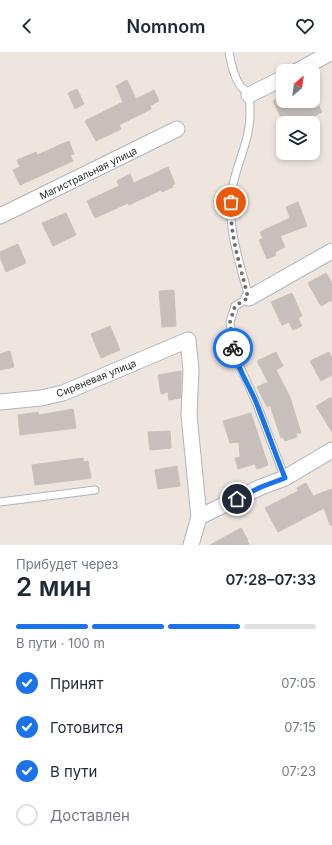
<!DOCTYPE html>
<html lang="ru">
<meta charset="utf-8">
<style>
body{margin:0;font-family:Inter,sans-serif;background:#f2f2f3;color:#1f2937;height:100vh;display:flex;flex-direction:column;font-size:15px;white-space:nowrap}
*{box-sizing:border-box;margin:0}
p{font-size:13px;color:#747a83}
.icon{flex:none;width:22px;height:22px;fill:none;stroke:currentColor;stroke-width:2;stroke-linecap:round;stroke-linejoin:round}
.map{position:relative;height:493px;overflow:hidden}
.panel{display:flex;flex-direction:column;background:#fff;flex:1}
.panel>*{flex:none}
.needle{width:26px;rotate:29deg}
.tools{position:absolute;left:276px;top:12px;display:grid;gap:8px}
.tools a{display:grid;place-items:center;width:44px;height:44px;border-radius:8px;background:#fff;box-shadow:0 2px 6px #0003;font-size:20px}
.pin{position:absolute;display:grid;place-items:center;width:34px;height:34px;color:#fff;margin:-17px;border:2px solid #fff;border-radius:50%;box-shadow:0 1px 4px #0007}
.courier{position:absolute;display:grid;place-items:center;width:40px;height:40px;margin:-20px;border:3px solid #1a73e8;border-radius:50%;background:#fff;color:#222;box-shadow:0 1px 5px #0007}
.summary em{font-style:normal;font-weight:600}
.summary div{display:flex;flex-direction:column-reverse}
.summary{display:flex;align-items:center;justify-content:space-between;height:68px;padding:0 16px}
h1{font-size:26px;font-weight:600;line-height:30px}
.bar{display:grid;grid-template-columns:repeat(4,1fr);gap:6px 4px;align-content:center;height:48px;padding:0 16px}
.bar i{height:5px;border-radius:3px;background:#e0e1e3}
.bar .selected{background:#1a73e8}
.bar p{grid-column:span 4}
ol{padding:0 16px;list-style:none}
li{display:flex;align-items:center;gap:12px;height:44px}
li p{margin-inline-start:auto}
li .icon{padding:4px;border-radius:50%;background:#1a73e8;color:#fff;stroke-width:4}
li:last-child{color:#747a83}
li i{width:22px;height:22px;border:2px solid #e0e1e3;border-radius:50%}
header{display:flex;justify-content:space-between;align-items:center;height:52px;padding:0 16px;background:#fff;font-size:18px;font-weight:600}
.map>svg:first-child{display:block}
.building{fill:#c6bfbb;stroke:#c9c0b9}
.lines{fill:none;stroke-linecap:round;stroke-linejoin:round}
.service-casing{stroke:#afb4bc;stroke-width:9}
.minor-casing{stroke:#afb4bc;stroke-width:17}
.service{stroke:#fff;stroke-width:7}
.minor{stroke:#fff;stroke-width:15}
.done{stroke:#706d6b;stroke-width:4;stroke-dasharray:0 7.2}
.route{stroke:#1a73e8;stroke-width:5}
.labels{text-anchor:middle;stroke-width:3;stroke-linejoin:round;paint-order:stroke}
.street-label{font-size:10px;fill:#2c2c2c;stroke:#fff}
</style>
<header><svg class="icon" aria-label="back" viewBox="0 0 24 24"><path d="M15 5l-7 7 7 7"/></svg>Nomnom<svg class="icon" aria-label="heart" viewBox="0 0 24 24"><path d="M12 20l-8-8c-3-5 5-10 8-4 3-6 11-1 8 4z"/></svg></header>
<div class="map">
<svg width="332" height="493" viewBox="0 0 332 493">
<rect width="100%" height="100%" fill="#eee5df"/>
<g class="building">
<polygon points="127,28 136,47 154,38 159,49 150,54 151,57 119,73 121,77 96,89 85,69 123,50 116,34"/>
<polygon points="77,37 84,52 75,57 68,41"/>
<polygon points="281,44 283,46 283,49 292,50 316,49 322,60 301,71 284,71 273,49"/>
<polygon points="69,89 74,102 70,103 73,109 20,133 13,118 20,115 17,108 36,100 37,103"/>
<polygon points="168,115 175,132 172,133 173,135 162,140 161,138 129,153 128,151 95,166 87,149 119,134 117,129 130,122 134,131"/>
<polygon points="298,150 307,174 280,184 285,195 275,200 276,203 267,207 259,188 263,186 260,180 290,166 286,155"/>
<polygon points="66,161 76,183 53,194 42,171"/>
<polygon points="18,192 26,211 6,220 0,205 0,200"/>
<polygon points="326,221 332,231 332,248 321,254 308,231"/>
<polygon points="174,238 176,274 162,275 159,239"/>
<polygon points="292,241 302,264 298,266 302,274 293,278 289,270 282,273 271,250"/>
<polygon points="110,274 120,298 101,306 91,282"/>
<polygon points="10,299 14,315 0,318 0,302"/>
<polygon points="276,300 283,314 276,318 290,345 301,381 296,381 297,385 285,389 283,385 281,386 270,353 267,355 257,335 268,330 257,309"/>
<polygon points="329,300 332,306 332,323 321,329 310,309"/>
<polygon points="181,319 181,346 169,348 168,340 161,342 158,323"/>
<polygon points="332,345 332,380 316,354"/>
<polygon points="73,357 76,376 20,383 18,363 38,360 39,363"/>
<polygon points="251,361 268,413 257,417 255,412 238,417 235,406 240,405 239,390 230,391 223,369"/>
<polygon points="170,379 171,396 150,398 148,380"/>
<polygon points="83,406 84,410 88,409 91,426 35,433 32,413"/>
<polygon points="177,414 180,434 158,437 155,418"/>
<polygon points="306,431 313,444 332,437 332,473 330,473 324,456 278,480 265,456 298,439 297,436"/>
<polygon points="241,476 248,488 247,488 249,493 210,493"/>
</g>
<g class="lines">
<g class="service-casing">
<g id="service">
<path d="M229,0c2,11 4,22 10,32 2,4 8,7 10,11 1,5 1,13 1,19 0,27 -14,50 -18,76 -6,36 8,73 17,108l-14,8 -5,16 5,37 6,10 15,33 29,76"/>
<polyline points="0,450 95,438"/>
</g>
</g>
<g class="minor-casing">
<g id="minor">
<polyline points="297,19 332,0"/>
<polyline points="249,43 283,26"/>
<polyline points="0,164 177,77"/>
<polyline points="249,246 332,199"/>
<polyline points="0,350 41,346 63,341 188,288 191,318 189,363 199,465 191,493"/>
<polyline points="199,465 261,435 285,426 332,398"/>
</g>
</g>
<use href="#service" class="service"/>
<use href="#minor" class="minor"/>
</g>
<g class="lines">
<path class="done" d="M231,150c-2,32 10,65 17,96l-13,8 -5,16 3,26"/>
<path class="route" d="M233,296c3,18 16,37 23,54 10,25 19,51 29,76l-24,9 -24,12"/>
</g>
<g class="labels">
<g class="street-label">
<text transform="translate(88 121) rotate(-26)" y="4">Магистральная улица</text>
<text transform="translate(96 326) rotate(-22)" y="4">Сиреневая улица</text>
</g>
</g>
</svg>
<div class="tools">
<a><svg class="needle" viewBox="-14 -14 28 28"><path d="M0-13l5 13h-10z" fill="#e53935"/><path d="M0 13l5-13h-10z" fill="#747a83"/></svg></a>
<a><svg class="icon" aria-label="layers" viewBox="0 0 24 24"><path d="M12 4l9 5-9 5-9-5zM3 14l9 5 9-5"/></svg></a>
</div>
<div class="pin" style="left:231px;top:150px;background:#ea580c"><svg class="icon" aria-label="bag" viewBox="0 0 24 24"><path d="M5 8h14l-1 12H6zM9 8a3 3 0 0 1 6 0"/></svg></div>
<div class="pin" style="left:237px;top:447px;background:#1f2937"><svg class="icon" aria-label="home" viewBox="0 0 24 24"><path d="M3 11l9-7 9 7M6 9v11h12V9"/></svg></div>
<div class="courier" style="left:233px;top:296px"><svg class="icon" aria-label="bike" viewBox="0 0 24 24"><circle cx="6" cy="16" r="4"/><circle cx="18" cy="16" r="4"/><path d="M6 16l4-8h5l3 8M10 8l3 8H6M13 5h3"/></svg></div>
</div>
<section class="panel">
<div class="summary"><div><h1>2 мин</h1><p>Прибудет через</p></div><em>07:28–07:33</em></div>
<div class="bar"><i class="selected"></i><i class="selected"></i><i class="selected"></i><i></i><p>В пути · 100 m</p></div>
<ol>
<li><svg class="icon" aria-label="check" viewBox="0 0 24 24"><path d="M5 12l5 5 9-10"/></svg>Принят<p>07:05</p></li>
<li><svg class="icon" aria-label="check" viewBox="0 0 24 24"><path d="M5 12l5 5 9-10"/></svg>Готовится<p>07:15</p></li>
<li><svg class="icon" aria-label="check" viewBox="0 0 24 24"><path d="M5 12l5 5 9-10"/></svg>В пути<p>07:23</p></li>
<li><i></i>Доставлен</li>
</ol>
</section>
